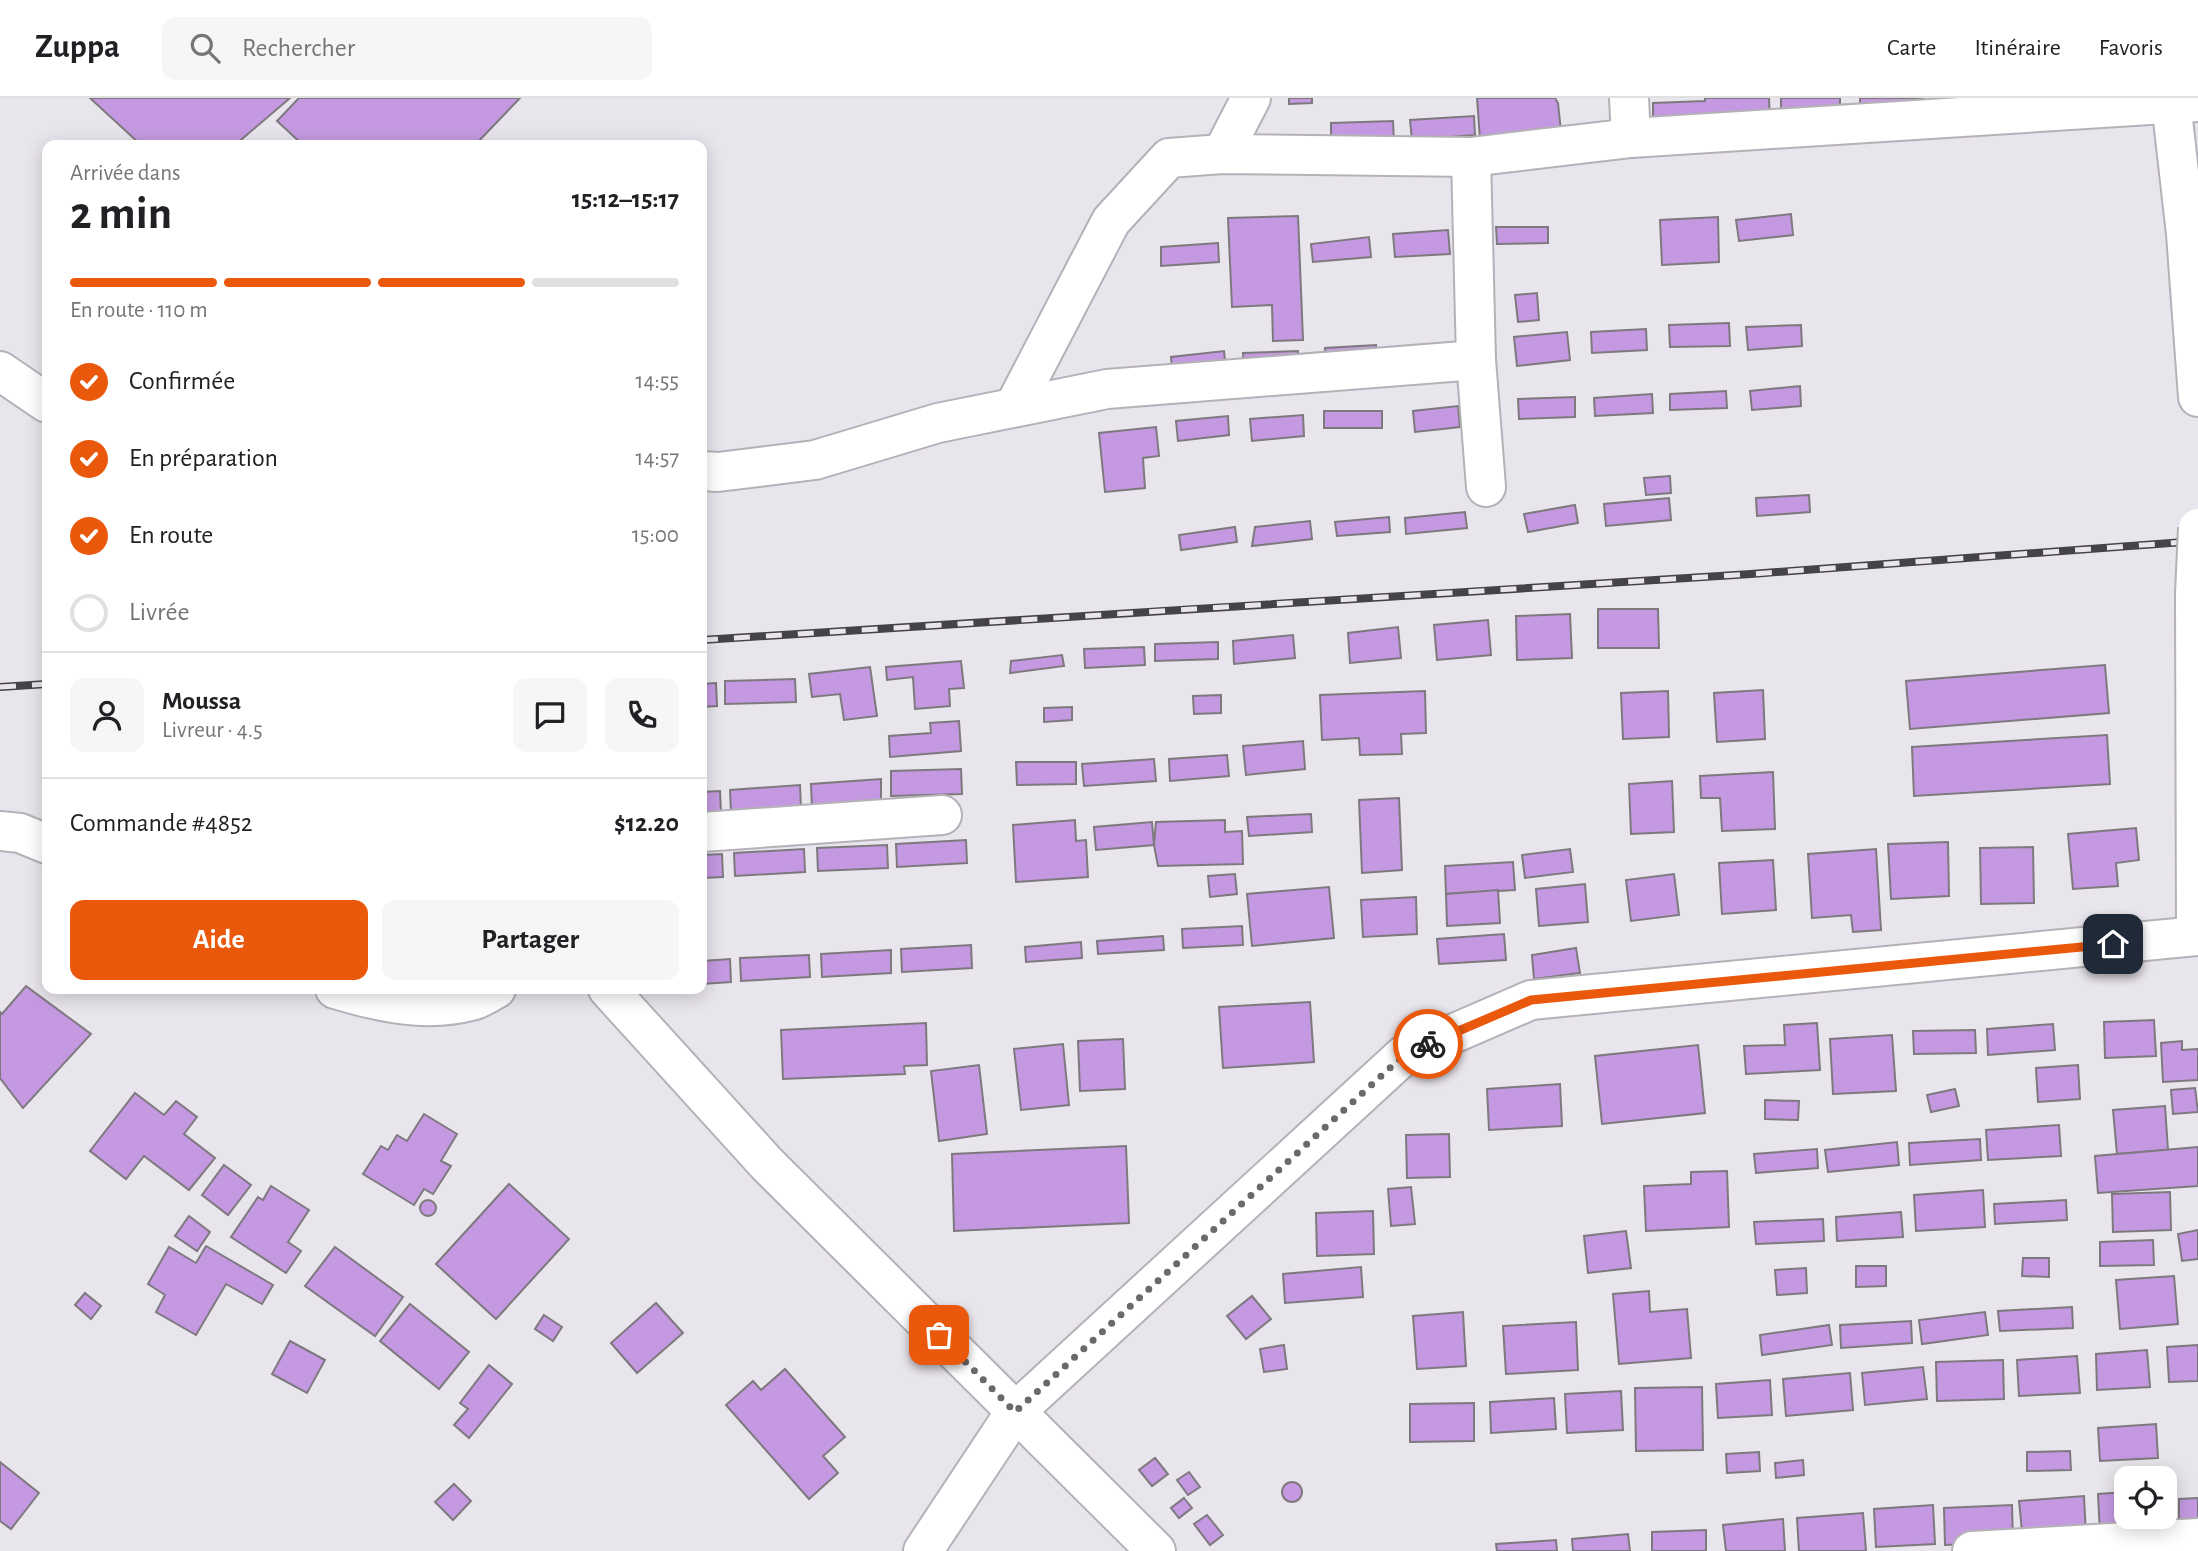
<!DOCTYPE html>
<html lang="fr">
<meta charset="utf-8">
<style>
body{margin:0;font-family:"Alegreya Sans",sans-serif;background:#f6f6f6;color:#202124;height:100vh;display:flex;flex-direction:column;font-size:26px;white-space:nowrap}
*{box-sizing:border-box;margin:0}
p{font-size:23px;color:#757577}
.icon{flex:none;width:38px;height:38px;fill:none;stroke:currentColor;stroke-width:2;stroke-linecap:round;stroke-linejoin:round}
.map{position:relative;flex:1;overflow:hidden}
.details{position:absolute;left:42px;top:42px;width:665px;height:854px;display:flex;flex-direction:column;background:#fff;border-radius:14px;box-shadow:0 4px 18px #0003}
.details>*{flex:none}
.fabs{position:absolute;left:2114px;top:1368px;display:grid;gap:14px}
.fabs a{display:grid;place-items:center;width:63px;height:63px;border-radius:14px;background:#fff;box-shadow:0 4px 18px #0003;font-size:35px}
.pin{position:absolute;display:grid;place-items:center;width:60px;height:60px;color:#fff;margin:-30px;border-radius:14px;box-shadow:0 4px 10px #0006}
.courier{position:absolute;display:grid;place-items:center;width:70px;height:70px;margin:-35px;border:5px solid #ea580c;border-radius:50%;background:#fff;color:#222;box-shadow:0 2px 9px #0007}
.headline em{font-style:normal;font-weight:700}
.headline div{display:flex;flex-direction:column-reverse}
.headline{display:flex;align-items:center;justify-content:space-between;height:119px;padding:0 28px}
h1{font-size:46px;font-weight:700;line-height:52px}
.bar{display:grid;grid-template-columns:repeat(4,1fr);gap:10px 7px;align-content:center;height:84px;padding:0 28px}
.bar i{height:9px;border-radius:5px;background:#e0e0e0}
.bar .selected{background:#ea580c}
.bar p{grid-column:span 4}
.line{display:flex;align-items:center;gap:18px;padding:0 28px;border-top:2px solid #e0e0e0}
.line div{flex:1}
.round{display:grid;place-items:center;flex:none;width:74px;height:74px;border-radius:14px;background:#f6f6f6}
ol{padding:0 28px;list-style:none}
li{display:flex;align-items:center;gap:21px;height:77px}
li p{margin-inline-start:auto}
li .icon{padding:7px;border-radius:50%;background:#ea580c;color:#fff;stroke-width:4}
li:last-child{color:#757577}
li i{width:38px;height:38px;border:4px solid #e0e0e0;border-radius:50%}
.cta{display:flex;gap:14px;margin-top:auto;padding:14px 28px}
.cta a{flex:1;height:80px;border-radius:14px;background:#ea580c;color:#fff;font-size:28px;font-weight:700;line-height:80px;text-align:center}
.cta a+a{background:#f6f6f6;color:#202124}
header{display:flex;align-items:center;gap:42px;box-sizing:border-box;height:98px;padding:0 35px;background:#fff;border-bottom:2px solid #e0e0e0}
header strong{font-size:33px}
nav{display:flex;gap:38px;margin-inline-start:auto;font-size:24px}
.search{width:490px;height:63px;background:#f6f6f6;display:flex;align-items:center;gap:18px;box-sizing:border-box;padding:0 24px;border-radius:14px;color:#757577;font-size:26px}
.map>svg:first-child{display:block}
.building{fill:#c599e1;stroke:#7d797f;stroke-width:2}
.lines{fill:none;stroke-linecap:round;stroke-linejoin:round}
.street-casing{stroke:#b5b1b8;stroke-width:42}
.street{stroke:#fff;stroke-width:38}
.rail-casing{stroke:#454347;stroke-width:8}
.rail{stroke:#e9e5ec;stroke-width:5;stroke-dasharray:16;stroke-linecap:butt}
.street-bridge-casing{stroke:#b5b1b8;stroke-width:42;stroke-linecap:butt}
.street-bridge{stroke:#fff;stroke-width:38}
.done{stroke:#6c696d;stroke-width:7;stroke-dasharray:0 12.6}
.route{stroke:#ea580c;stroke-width:9}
</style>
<header>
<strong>Zuppa</strong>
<div class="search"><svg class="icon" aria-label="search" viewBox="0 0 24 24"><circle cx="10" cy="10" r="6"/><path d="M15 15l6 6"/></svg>Rechercher</div>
<nav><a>Carte</a><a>Itinéraire</a><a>Favoris</a></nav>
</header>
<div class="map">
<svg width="2198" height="1453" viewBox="0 0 2198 1453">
<rect width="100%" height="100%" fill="#e9e5ec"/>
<g class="building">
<polygon points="90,0 290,0 235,47 141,47"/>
<polygon points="299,0 520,0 475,47 303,47 277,23"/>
<polygon points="1289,0 1312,0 1312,5 1289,6"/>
<polygon points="1477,0 1555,0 1558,5 1561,34 1480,41"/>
<polygon points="1705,0 1769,0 1770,25 1653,30 1653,5 1705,3"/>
<polygon points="1781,0 1840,0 1840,19 1781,23"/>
<polygon points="1860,0 1924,0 1924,13 1860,14"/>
<polygon points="1474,18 1475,37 1412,42 1410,22"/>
<polygon points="1393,23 1394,45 1331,47 1331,25"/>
<polygon points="1791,116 1793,137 1739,143 1736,122"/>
<polygon points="1298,118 1303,242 1273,243 1272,207 1232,209 1228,120"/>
<polygon points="1718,119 1719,164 1662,167 1660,122"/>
<polygon points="1496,129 1548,129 1548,145 1497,146"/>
<polygon points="1448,132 1450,156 1395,159 1393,136"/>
<polygon points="1369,139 1371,159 1313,164 1311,146"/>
<polygon points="1218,145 1219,164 1161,168 1161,149"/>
<polygon points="1537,195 1539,222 1518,224 1515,197"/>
<polygon points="1729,225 1730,248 1670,249 1669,227"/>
<polygon points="1801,227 1802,248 1748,252 1746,229"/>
<polygon points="1646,231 1647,252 1592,255 1591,234"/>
<polygon points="1567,234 1570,262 1517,268 1514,239"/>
<polygon points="1376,247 1378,265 1326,268 1325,250"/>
<polygon points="1224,253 1226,273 1173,279 1171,259"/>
<polygon points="1298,253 1298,271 1244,273 1243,255"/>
<polygon points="1800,288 1801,308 1752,312 1750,293"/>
<polygon points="1726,293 1727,310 1670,312 1670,296"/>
<polygon points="1652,296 1653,315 1595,318 1594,300"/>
<polygon points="1575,299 1575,319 1519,321 1518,301"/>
<polygon points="1458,308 1460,329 1415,334 1413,313"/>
<rect x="1324" y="313" width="58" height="17"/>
<polygon points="1303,317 1304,338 1252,343 1250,321"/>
<polygon points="1228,318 1229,337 1178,343 1176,323"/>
<polygon points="1156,329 1159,358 1143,360 1145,390 1105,394 1099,335"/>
<polygon points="1670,378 1671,395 1646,397 1644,380"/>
<polygon points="1809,397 1810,414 1757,418 1756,400"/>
<polygon points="1669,400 1671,422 1606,428 1604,406"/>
<polygon points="1575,407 1578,425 1528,434 1524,416"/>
<polygon points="1465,414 1467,430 1406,436 1405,420"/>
<polygon points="1389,419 1390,434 1337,438 1335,424"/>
<polygon points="1310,423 1312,441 1252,448 1255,429"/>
<polygon points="1235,429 1237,444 1181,452 1179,437"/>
<polygon points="1598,511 1658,511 1659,550 1598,550"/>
<polygon points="1570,516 1572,560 1517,562 1516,518"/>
<polygon points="1488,522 1491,557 1437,562 1434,527"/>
<polygon points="1398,529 1401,560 1350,565 1348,535"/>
<polygon points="1293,537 1295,560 1234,566 1233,543"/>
<polygon points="1218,544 1218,561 1155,563 1155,546"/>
<polygon points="1144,549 1145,567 1085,570 1084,551"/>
<polygon points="1062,557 1064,568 1010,575 1011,563"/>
<polygon points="961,563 964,590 949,591 950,608 915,611 913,579 887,582 886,569"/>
<polygon points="2105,567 2109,615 1910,631 1906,583"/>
<polygon points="870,569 877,618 844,622 840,596 812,599 809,576"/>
<polygon points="795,581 796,604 725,606 725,583"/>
<polygon points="716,585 717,608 702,609 702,586"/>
<polygon points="1763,592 1765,641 1717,644 1714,595"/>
<polygon points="1425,593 1426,635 1401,636 1402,656 1360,657 1359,640 1322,642 1320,597"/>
<polygon points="1668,593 1669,639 1623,641 1621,595"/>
<polygon points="1221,597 1221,615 1194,616 1193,598"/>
<polygon points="1072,609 1072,622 1044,624 1044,610"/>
<polygon points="959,623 961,653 890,659 889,638 931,635 930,625"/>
<polygon points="2107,637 2110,686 1914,698 1912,649"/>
<polygon points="1303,643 1305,671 1246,677 1243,648"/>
<polygon points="1227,657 1229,678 1170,683 1169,661"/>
<polygon points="1154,661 1156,683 1084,688 1082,666"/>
<polygon points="1016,664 1076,664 1076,686 1017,687"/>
<polygon points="961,671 962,696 891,698 891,673"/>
<polygon points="1773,674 1775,731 1722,733 1720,700 1701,700 1700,678"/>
<polygon points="881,681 881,705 812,710 811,686"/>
<polygon points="1672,683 1674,734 1631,736 1629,686"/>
<polygon points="800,687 801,710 731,715 730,692"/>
<polygon points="720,693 721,715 702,717 702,694"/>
<polygon points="1399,700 1402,772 1362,775 1359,702"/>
<polygon points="1311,716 1312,734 1249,738 1247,719"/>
<polygon points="1075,722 1076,743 1086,742 1088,779 1016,784 1013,727"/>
<polygon points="1225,722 1225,734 1242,733 1243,766 1158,768 1154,747 1156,724"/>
<polygon points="1152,724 1154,747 1096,752 1094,729"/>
<polygon points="2136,730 2139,762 2116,765 2118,788 2073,791 2068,736"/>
<polygon points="966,742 967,765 897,769 896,746"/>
<polygon points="1948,744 1949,798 1891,801 1888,746"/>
<polygon points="887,747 888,770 818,773 817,750"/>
<polygon points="2033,749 2034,805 1981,806 1980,750"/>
<polygon points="804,751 805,774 735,778 734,755"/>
<polygon points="1570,751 1573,774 1525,780 1522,757"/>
<polygon points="1876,751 1881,832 1853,834 1851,817 1812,820 1808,756"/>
<polygon points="722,756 723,779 702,780 702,757"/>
<polygon points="1773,762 1776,812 1722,816 1719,765"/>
<polygon points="1513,764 1515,792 1446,796 1445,768"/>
<polygon points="1235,776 1237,796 1210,799 1208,778"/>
<polygon points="1674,776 1679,817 1631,823 1626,782"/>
<polygon points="1585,786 1588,824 1539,828 1536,791"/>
<polygon points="1329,789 1334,840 1252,848 1247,796"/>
<polygon points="1498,792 1500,825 1447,828 1446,796"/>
<polygon points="1416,799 1417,836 1363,839 1361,802"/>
<polygon points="1242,828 1243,847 1183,850 1182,831"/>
<polygon points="1504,836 1506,862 1439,866 1437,841"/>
<polygon points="1163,838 1164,852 1098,856 1097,843"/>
<polygon points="1081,844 1082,860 1026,864 1025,849"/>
<polygon points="971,847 972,870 902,874 901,851"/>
<polygon points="1576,850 1580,875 1534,881 1532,857"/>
<polygon points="891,852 891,875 822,879 821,856"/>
<polygon points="809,857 810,879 741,883 740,860"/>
<polygon points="730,861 731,884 702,886 702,863"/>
<polygon points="26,888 91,936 23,1010 0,980 0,914 2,916"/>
<polygon points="1310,904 1314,964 1223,970 1219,909"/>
<polygon points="2154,922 2156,958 2105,960 2104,924"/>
<polygon points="926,925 927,967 904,968 905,976 783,981 781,932"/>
<polygon points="1817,925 1820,972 1746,976 1744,948 1785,947 1784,927"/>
<polygon points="2053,926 2055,952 1988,957 1987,931"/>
<polygon points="1975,932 1976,955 1914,956 1913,933"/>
<polygon points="1892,937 1896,993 1833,996 1830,941"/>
<polygon points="1123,941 1125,991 1080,993 1078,943"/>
<polygon points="2182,943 2182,952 2198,951 2198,982 2163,984 2161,945"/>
<polygon points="1063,946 1069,1007 1021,1012 1014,951"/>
<polygon points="1698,947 1705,1015 1602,1026 1595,958"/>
<polygon points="979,967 987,1036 939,1043 931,973"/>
<polygon points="2078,967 2080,1001 2038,1004 2036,970"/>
<polygon points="1560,986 1562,1028 1489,1032 1487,991"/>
<polygon points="2195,990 2198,1014 2173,1016 2171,992"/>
<polygon points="1955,991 1959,1008 1931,1014 1927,997"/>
<polygon points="135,995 164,1017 176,1003 197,1019 184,1036 215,1060 189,1092 144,1058 126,1081 90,1053"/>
<polygon points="1765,1002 1799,1003 1798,1022 1765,1021"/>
<polygon points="2165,1008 2168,1052 2117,1056 2113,1012"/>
<polygon points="424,1016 457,1036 441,1063 451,1068 433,1096 424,1091 414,1107 363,1076 381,1048 388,1052 397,1037 407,1043"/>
<polygon points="2059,1027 2061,1058 1988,1062 1986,1032"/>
<polygon points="1449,1036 1450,1079 1407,1080 1406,1037"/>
<polygon points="1980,1041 1981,1062 1910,1067 1909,1045"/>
<polygon points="1897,1044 1899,1067 1828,1074 1825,1052"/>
<polygon points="1126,1048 1129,1125 954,1133 952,1056"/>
<polygon points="2198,1049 2198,1088 2098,1095 2095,1058"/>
<polygon points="1817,1051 1818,1070 1756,1075 1754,1056"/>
<polygon points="224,1067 251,1087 228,1117 202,1097"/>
<polygon points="1727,1073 1729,1129 1646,1133 1644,1088 1691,1086 1691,1074"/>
<polygon points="509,1086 569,1141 496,1221 436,1166"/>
<polygon points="271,1088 309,1112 288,1144 301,1153 286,1175 231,1139 258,1099 263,1102"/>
<polygon points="1411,1089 1415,1126 1391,1128 1388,1091"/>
<polygon points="1983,1092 1985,1129 1916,1133 1914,1097"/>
<polygon points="2170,1094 2171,1132 2113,1134 2112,1096"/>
<circle cx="428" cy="1110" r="8"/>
<polygon points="2066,1102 2067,1122 1995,1126 1994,1106"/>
<polygon points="1373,1113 1374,1156 1317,1158 1316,1115"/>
<polygon points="1901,1114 1903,1139 1837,1143 1836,1119"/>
<polygon points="189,1118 210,1134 197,1153 175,1138"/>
<polygon points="1823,1121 1824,1143 1756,1146 1754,1124"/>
<polygon points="2198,1132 2198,1161 2182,1163 2178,1136"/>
<polygon points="1626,1133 1631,1170 1588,1175 1584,1138"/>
<polygon points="2153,1142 2154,1167 2100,1168 2100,1144"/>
<polygon points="206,1148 273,1187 262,1206 226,1186 196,1237 156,1214 165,1197 148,1186 169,1149 196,1165"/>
<polygon points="335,1149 403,1199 375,1238 305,1188"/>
<polygon points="2023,1160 2049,1160 2049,1179 2022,1178"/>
<polygon points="1856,1168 1886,1168 1886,1188 1856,1189"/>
<polygon points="1361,1169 1363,1199 1285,1205 1283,1176"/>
<polygon points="1806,1170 1807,1195 1777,1197 1775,1172"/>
<polygon points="2174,1178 2178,1226 2120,1231 2116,1182"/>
<polygon points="1649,1193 1650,1214 1687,1211 1691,1260 1619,1266 1613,1196"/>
<polygon points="85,1195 101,1208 91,1221 75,1207"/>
<polygon points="1252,1198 1271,1221 1246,1241 1227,1218"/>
<polygon points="656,1205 683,1235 637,1275 611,1245"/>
<polygon points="410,1206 469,1254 439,1291 380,1243"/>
<polygon points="2072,1209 2073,1230 2000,1233 1998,1213"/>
<polygon points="1463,1214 1466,1268 1417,1271 1413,1218"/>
<polygon points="1985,1214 1988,1237 1922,1246 1919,1222"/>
<polygon points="544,1217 562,1229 553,1243 535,1231"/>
<polygon points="1911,1223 1912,1245 1841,1250 1840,1227"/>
<polygon points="1576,1224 1578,1272 1506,1276 1503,1228"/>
<polygon points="1829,1227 1832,1247 1762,1257 1760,1237"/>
<polygon points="290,1243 325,1262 307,1295 272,1276"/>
<polygon points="1284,1247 1287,1271 1264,1274 1260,1251"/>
<polygon points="2198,1247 2198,1283 2169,1284 2167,1249"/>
<polygon points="2147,1252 2150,1289 2097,1292 2096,1256"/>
<polygon points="2077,1258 2080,1295 2019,1298 2017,1262"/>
<polygon points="2003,1262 2004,1301 1937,1303 1936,1264"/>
<polygon points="489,1267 512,1286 469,1340 454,1327 468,1311 460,1305"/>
<polygon points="1923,1269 1927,1301 1865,1307 1862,1275"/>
<polygon points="785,1271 845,1339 823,1358 838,1375 809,1401 726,1307 753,1283 761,1292"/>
<polygon points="1850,1275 1853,1312 1786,1318 1783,1281"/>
<polygon points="1770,1282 1772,1317 1718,1320 1716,1286"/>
<polygon points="1702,1289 1703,1352 1636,1353 1635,1290"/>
<polygon points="1621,1293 1623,1332 1567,1335 1565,1296"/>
<polygon points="1554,1300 1556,1331 1491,1335 1490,1304"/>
<polygon points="1474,1305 1474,1343 1410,1344 1410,1306"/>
<polygon points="2156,1326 2158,1360 2100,1363 2098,1330"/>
<polygon points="2070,1353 2071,1372 2027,1373 2027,1354"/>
<polygon points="1759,1354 1760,1373 1727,1375 1726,1356"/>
<polygon points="1155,1360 1168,1376 1152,1388 1139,1372"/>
<polygon points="1803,1362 1804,1377 1776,1380 1775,1365"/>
<polygon points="0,1364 39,1395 11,1431 0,1423"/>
<polygon points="1189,1374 1200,1389 1188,1397 1177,1382"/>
<circle cx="1292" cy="1394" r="10"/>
<polygon points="454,1386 471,1403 453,1422 435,1404"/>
<polygon points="2126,1394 2126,1419 2159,1419 2160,1430 2100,1435 2098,1396"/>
<polygon points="2084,1398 2086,1438 2023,1443 2019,1403"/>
<polygon points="1184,1400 1192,1410 1179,1420 1171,1410"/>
<polygon points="2198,1400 2198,1427 2179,1428 2179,1401"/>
<polygon points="1933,1407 1935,1446 1876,1449 1874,1411"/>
<polygon points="2012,1407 2013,1444 1945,1447 1944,1410"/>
<polygon points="1863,1415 1866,1453 1799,1453 1797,1420"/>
<polygon points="1207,1417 1223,1437 1210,1447 1194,1426"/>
<polygon points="1783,1421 1785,1453 1726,1453 1723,1427"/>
<polygon points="1706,1432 1706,1453 1652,1453 1652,1434"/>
<polygon points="1628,1436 1630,1453 1573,1453 1572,1441"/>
<polygon points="1556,1442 1557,1453 1497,1453 1496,1446"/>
</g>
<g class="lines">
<g class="street-casing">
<g id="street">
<polyline points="1629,0 1631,40"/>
<polyline points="2171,4 2186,136 2198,299"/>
<polyline points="1222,56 1251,0"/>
<polyline points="1471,59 1476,262 1486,389"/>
<polyline points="0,273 47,305"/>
<polyline points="1014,309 1111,123 1169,60 1222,56 1471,59 1631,40 2198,4"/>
<polyline points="702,373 718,374 815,362 938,325 1107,291 1476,262"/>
<polyline points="2195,496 2196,838"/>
<polyline points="0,733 20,735 47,746"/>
<polyline points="702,734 942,717"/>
<path d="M335,891c43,13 91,24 136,12 9,-2 17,-8 25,-12"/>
<polyline points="608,891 767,1066 1156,1453"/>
<polyline points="923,1453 1015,1314 1404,957 1531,902 2198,838"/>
<polyline points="1972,1453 2198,1440"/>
</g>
</g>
<use href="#street" class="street"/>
<g class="rail-casing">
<g id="rail">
<polyline points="702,542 1751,476 2198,443"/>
<polyline points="0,589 47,586"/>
</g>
</g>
<use href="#rail" class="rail"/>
<g class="street-bridge-casing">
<polyline id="street-bridge" points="2195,496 2198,430"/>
</g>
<use href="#street-bridge" class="street-bridge"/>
</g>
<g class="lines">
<polyline class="done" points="939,1237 1015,1314 1404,957 1428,946"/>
<polyline class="route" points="1428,946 1531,902 2113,846"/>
</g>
</svg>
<div class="fabs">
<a><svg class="icon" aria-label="locate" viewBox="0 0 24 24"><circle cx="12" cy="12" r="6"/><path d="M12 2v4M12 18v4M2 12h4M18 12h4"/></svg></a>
</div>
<div class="pin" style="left:939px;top:1237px;background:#ea580c"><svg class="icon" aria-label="bag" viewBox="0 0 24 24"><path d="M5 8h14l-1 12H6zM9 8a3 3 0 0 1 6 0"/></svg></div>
<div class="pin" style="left:2113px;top:846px;background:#1f2937"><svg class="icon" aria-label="home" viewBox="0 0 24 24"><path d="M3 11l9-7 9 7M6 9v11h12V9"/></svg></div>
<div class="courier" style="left:1428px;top:946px"><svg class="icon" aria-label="bike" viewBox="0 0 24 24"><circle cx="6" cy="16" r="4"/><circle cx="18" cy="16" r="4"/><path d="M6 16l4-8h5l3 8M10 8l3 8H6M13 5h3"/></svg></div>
<section class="details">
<div class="headline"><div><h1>2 min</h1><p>Arrivée dans</p></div><em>15:12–15:17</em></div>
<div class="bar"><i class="selected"></i><i class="selected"></i><i class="selected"></i><i></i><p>En route · 110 m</p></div>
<ol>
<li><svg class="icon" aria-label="check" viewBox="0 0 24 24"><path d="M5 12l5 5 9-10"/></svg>Confirmée<p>14:55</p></li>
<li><svg class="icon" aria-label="check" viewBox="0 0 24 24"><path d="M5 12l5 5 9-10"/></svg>En préparation<p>14:57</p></li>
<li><svg class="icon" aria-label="check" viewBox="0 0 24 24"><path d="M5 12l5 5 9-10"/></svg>En route<p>15:00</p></li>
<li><i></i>Livrée</li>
</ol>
<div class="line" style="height:126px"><a class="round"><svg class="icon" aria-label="person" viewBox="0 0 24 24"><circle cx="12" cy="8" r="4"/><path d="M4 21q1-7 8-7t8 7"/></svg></a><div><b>Moussa</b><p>Livreur · 4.5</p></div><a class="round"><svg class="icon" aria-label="chat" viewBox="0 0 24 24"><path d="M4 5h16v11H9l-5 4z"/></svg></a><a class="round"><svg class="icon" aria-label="phone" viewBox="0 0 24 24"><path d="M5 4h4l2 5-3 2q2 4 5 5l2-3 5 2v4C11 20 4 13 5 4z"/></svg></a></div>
<div class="line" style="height:91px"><div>Commande #4852</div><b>$12.20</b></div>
<div class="cta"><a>Aide</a><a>Partager</a></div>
</section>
</div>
